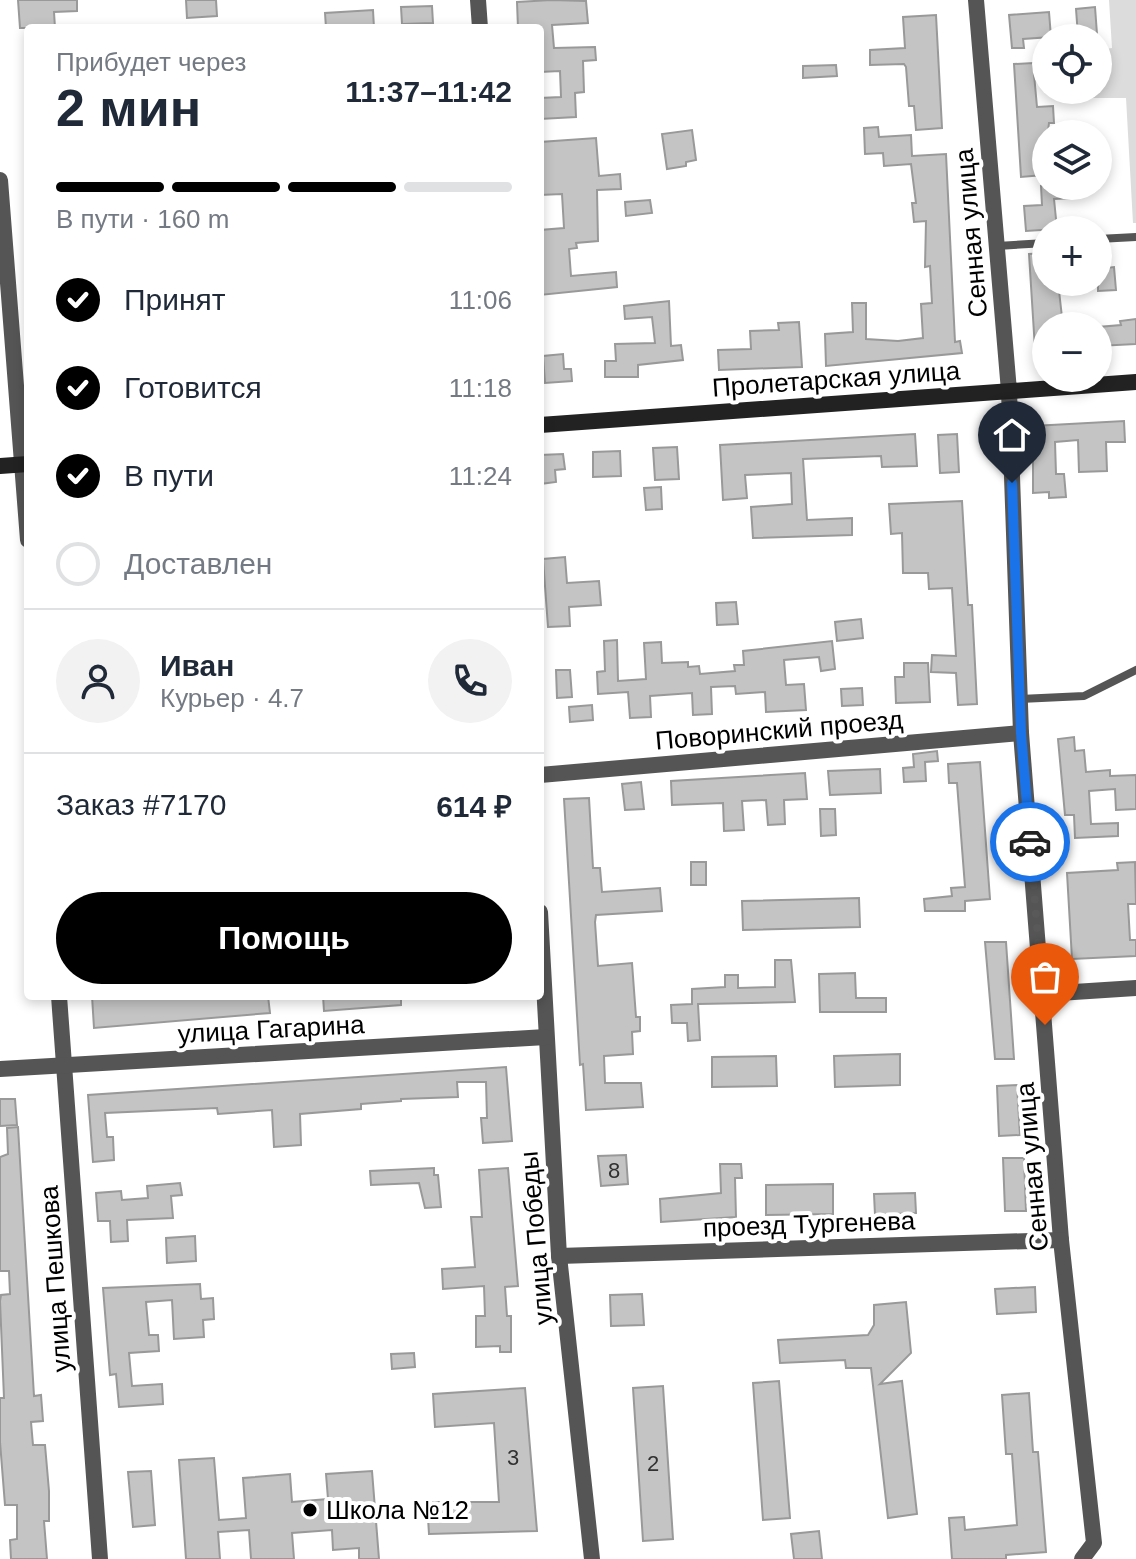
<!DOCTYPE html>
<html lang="ru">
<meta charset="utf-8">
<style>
body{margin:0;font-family:Helvetica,sans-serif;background:#f2f2f3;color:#1f2937;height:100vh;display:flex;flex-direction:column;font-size:30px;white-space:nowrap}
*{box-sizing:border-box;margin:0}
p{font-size:26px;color:#747a83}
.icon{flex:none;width:44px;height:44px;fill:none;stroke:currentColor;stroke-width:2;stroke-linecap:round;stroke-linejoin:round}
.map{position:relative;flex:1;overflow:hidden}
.panel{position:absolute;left:24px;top:24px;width:520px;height:976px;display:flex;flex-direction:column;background:#fff;border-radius:8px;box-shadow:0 4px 12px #0003}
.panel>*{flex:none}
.fabs{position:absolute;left:1032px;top:24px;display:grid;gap:16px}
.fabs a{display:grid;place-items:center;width:80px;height:80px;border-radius:50%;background:#fff;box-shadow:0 4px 12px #0003;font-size:40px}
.pin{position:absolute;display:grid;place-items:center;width:68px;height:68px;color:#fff;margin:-82px -34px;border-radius:50% 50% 50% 0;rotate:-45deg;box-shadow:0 0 8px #0007}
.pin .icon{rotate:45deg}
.courier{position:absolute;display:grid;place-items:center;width:80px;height:80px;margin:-40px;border:6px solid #1a73e8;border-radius:50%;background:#fff;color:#222;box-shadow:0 2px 10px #0007}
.summary em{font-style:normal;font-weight:600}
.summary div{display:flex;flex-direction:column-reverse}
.summary{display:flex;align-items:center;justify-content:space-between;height:136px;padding:0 32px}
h1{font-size:52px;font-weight:600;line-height:60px}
.bar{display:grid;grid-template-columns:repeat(4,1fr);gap:12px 8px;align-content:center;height:96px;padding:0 32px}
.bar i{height:10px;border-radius:6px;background:#e0e1e3}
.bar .active{background:#000}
.bar p{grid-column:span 4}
.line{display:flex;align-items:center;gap:20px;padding:0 32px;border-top:2px solid #e0e1e3}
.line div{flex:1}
.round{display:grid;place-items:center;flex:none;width:84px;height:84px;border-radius:42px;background:#f2f2f3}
ol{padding:0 32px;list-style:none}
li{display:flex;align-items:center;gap:24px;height:88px}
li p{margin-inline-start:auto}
li .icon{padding:8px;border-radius:50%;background:#000;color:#fff;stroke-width:4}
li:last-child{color:#747a83}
li i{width:44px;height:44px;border:4px solid #e0e1e3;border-radius:50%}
.primary-button{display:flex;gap:16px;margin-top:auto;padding:16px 32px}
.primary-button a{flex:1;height:92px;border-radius:48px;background:#000;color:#fff;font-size:32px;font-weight:600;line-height:92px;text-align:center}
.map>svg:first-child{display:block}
.green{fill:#dcdcdc}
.building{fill:#c4c4c4;stroke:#999;stroke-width:2}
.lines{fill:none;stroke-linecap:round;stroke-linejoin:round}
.lane{stroke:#555;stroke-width:8}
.street{stroke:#555;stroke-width:16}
.secondary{stroke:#222;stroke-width:16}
.done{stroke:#595959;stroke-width:8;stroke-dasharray:0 14.4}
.route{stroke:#1a73e8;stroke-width:10}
.poi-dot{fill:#000;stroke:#fff;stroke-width:3}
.labels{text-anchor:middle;stroke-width:8;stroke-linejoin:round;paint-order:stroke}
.number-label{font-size:22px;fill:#313131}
.street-label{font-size:26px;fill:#000;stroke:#fff}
.poi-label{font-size:26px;fill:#000;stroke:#fff;text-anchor:start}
</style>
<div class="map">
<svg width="1136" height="1559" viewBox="0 0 1136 1559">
<rect width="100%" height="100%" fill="#fff"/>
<polygon class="green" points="1109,0 1136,0 1136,223 1133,223 1126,98 1086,98 1085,90 1098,90 1098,50 1112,48"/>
<g class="building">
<polygon points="18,0 77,0 77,11 54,12 55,28 20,28"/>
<polygon points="186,0 216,0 217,16 187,18"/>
<polygon points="551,0 586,1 588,23 552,25 554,48 595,47 596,60 583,61 584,92 575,93 576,117 540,119 540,98 561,97 560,71 540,72 540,28 518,28 517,2"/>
<polygon points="432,6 433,23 402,24 401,7"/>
<polygon points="1095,7 1097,34 1078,36 1076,9"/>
<polygon points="373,10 374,28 326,28 325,13"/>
<polygon points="1049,12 1051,37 1023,39 1024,48 1012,48 1009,15"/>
<polygon points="936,15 942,128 916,130 914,106 909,106 906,67 904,64 870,65 870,50 905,48 903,17"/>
<polygon points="1033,63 1037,107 1053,106 1054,123 1049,123 1046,148 1041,148 1043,175 1021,177 1014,64"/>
<polygon points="836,65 837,76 803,78 803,66"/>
<polygon points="878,127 879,137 911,135 912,156 946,154 955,342 960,341 962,353 826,366 825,334 853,332 852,303 866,303 866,339 898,341 923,338 921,304 932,303 930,266 925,267 926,221 914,222 912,203 916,203 911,164 884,166 883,153 865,154 864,128"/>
<polygon points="692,130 696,160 686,162 686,166 667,169 662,134"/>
<polygon points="596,138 599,176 620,174 621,189 597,190 598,241 576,243 577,248 569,249 571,276 616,272 617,287 540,295 540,230 564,228 562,194 540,195 540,142"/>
<polygon points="1041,186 1071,186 1072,198 1054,199 1057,229 1026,231 1024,206 1042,205"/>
<polygon points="650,200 652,213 626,216 625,202"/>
<polygon points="1046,253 1046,282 1058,282 1063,326 1046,326 1046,349 1035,349 1029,254"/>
<polygon points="1114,267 1116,290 1098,291 1098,269"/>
<polygon points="669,301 671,346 681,345 683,360 638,365 638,377 605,377 605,361 616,361 615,344 655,343 652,317 625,319 624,306"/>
<polygon points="1136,319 1136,344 1098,346 1098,327 1121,325 1120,321"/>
<polygon points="799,322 802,367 719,370 718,350 751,349 750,331 779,330 778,323"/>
<polygon points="563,354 564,369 571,369 572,381 545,383 543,356"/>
<polygon points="1124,421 1125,442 1106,442 1107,471 1079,472 1078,440 1055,442 1056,474 1064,474 1066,497 1049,498 1049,492 1033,493 1033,426"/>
<polygon points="915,434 917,466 882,467 881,456 803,459 807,520 852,518 852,535 753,538 751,507 792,504 791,473 745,475 747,498 723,500 720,445"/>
<polygon points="957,434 959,472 940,473 938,435"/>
<polygon points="677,447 679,479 655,480 653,448"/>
<polygon points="620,451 621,476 593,477 593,452"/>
<polygon points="563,454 565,469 555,470 556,482 540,484 540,455"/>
<polygon points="661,487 662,509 646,510 644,488"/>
<polygon points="962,501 968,605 972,605 977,704 958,705 956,673 931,672 932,655 956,656 952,588 929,589 928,573 903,573 902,533 891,534 889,504"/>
<polygon points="565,557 567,583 599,581 601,605 569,607 570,626 548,627 543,559"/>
<polygon points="736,602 738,624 717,625 716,603"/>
<polygon points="861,619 863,638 837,641 835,622"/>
<polygon points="617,640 618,681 646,679 644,643 661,642 662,663 688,662 688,667 699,666 700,674 735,671 734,665 744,665 743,651 832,641 835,669 821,671 819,657 784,660 786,685 804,684 806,710 766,712 765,692 736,694 735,686 711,687 712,714 693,715 692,693 650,696 651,717 630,718 628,692 598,694 597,672 605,671 604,641"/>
<polygon points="904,663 928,663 930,702 896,703 895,677 904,677"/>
<polygon points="556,670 570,670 572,697 557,698"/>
<polygon points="862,688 863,705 842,706 841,689"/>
<polygon points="592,705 593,720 570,722 569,707"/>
<polygon points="1074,737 1075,751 1084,750 1086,772 1110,770 1110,776 1136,775 1136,809 1116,810 1115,789 1089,791 1091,824 1118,823 1118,836 1075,838 1074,815 1065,815 1058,739"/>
<polygon points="937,751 938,761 925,762 926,781 904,782 903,768 914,767 913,754"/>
<polygon points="980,762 990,899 965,901 965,911 925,911 924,899 952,896 951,888 965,887 957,783 949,783 948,764"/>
<polygon points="880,769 881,793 830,795 828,771"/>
<polygon points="805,773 807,799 784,800 785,824 768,825 766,800 742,801 744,830 724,831 723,803 672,805 671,781"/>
<polygon points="641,782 644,809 625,810 622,784"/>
<polygon points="589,798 593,868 600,868 602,892 660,888 662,911 596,915 595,922 598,966 632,963 636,1017 640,1017 640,1031 632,1032 633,1054 604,1056 605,1083 641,1083 643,1107 586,1110 583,1064 580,1065 564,799"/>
<polygon points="820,809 835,809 836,835 821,836"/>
<rect x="691" y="862" width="15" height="23"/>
<polygon points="1135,862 1136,904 1128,904 1130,940 1136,940 1136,956 1072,959 1067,873 1118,870 1117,863"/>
<polygon points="859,898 860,927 743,930 742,901"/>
<polygon points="985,942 1006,942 1014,1059 995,1059"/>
<polygon points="775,960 791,960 795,1002 698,1004 700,1040 688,1041 687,1023 672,1023 671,1005 692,1004 692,989 725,987 725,975 738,975 738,988 775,987"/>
<polygon points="855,973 856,998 886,998 886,1012 820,1012 819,974"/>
<polygon points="92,996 268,996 270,1013 94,1028"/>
<polygon points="323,996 401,996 401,1005 324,1011"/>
<polygon points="900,1054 900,1085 835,1087 834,1056"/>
<polygon points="776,1056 777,1086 712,1087 712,1057"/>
<polygon points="506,1067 512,1141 483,1143 481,1118 487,1118 486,1082 457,1082 458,1097 401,1099 401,1101 361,1104 361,1109 300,1114 301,1145 274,1147 272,1110 218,1114 217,1108 105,1113 107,1137 113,1137 114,1160 93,1162 88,1095"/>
<polygon points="1017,1085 1020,1135 999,1136 997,1086"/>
<polygon points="0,1099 15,1099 17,1125 0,1126"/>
<polygon points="18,1127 34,1396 41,1395 43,1421 31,1422 33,1445 45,1445 49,1491 49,1521 44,1521 47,1559 11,1559 10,1540 17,1539 17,1505 5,1505 0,1442 0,1398 4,1398 0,1301 1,1295 10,1294 9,1271 0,1271 0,1157 8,1154 7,1128"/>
<polygon points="626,1155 628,1184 601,1186 598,1156"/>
<polygon points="1003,1158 1024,1158 1026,1211 1005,1211"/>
<polygon points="720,1164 741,1164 742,1178 735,1178 736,1217 661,1222 660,1199 721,1193"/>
<polygon points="434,1168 434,1175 438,1175 441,1207 425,1208 419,1183 371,1185 370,1171"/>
<polygon points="508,1168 518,1286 505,1287 507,1316 511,1316 511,1352 500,1352 500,1346 476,1347 476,1316 485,1316 484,1286 443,1289 442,1269 475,1267 471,1217 482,1217 479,1170"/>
<polygon points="180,1183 182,1195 171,1196 173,1218 127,1220 128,1241 111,1242 110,1221 98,1221 96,1193 121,1191 122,1200 148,1198 147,1186"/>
<polygon points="833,1184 833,1214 766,1215 766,1185"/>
<polygon points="915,1193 916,1213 875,1215 874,1194"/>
<polygon points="195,1236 196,1261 167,1263 166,1238"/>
<polygon points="200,1284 201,1299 213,1298 214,1319 203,1320 204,1337 174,1339 172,1300 146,1302 149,1335 158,1335 159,1351 129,1353 132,1386 162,1384 163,1404 119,1407 116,1374 110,1375 103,1288"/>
<polygon points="1035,1287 1036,1312 997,1314 995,1289"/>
<polygon points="642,1294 644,1325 611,1326 610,1295"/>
<polygon points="906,1302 911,1353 880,1384 902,1381 917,1514 888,1518 871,1368 846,1368 845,1360 780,1363 778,1340 868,1335 874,1325 874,1305"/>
<polygon points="414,1353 415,1367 392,1369 391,1354"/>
<polygon points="779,1381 790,1518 763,1520 753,1383"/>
<polygon points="663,1386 673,1539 643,1541 633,1388"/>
<polygon points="525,1388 537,1531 429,1534 427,1502 499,1502 494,1423 435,1427 433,1394"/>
<polygon points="1029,1393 1033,1452 1038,1452 1046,1552 1006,1555 1006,1559 952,1559 949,1518 964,1517 965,1530 1017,1525 1012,1454 1006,1454 1002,1395"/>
<polygon points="214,1458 219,1520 246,1518 243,1478 290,1474 292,1502 328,1499 326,1474 372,1471 379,1559 359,1559 359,1548 333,1550 332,1530 292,1533 294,1559 251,1559 249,1530 218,1532 220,1559 186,1559 179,1460"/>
<polygon points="151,1471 155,1525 133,1527 128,1472"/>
<polygon points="819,1531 822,1559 794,1559 791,1534"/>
</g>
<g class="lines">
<g class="lane">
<polyline points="1098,239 1136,237"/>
<polyline points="997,246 1046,243"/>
<polyline points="1020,699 1084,696 1136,670"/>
</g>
<g class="street">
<polyline points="478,0 480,28"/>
<polyline points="976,0 1009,391 1021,733 1061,1240 1094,1543 1082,1559"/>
<polyline points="0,180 28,540"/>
<polyline points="540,775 1021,733"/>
<polyline points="540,912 559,1256 592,1559"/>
<polyline points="1043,994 1136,988"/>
<polyline points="59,996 100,1559"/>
<polyline points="0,1069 546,1037"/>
<polyline points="559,1256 1061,1240"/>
</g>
<g class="secondary">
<polyline points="540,425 1136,382"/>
<polyline points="0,466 28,464"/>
</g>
</g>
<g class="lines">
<polyline class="done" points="1030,842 1045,1025"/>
<polyline class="route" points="1012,483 1021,733 1030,842"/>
</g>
<circle class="poi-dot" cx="310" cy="1510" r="8"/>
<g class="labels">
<g class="number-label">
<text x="614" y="1178">8</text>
<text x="513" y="1465">3</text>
<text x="653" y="1471">2</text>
</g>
<g class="street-label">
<text transform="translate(971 233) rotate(-95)" y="9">Сенная улица</text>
<text transform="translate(836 379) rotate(-4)" y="9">Пролетарская улица</text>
<text transform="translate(779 730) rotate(-5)" y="9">Поворинский проезд</text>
<text transform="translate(271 1029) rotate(-3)" y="9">улица Гагарина</text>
<text transform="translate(1032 1167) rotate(-95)" y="9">Сенная улица</text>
<text transform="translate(809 1224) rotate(-2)" y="9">проезд Тургенева</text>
<text transform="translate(536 1238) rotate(-95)" y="9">улица Победы</text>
<text transform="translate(55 1279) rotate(-94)" y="9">улица Пешкова</text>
</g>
<g class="poi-label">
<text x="326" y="1519">Школа №12</text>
</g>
</g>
</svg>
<div class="fabs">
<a><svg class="icon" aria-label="locate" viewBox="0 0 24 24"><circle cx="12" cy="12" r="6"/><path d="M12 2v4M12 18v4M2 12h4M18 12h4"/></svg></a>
<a><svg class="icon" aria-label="layers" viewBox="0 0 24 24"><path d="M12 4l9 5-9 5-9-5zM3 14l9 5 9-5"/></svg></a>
<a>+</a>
<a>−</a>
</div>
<div class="pin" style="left:1045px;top:1025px;background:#ea580c"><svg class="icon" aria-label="bag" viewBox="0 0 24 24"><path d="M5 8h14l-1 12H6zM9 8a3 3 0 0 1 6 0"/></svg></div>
<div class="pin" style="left:1012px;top:483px;background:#1f2937"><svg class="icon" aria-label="home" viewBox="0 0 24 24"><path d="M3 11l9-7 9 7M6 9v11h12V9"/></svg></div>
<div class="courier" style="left:1030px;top:842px"><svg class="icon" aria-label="car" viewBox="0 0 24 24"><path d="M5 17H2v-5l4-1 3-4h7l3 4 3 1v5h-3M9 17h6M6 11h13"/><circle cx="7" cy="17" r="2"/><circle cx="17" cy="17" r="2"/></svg></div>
<section class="panel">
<div class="summary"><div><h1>2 мин</h1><p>Прибудет через</p></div><em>11:37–11:42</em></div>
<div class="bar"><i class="active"></i><i class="active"></i><i class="active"></i><i></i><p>В пути · 160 m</p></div>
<ol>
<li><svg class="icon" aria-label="check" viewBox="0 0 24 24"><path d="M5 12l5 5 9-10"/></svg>Принят<p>11:06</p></li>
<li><svg class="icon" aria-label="check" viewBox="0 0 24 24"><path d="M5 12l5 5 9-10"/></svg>Готовится<p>11:18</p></li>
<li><svg class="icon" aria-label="check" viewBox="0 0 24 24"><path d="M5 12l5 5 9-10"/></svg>В пути<p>11:24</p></li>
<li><i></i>Доставлен</li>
</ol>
<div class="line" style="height:144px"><a class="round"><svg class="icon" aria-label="person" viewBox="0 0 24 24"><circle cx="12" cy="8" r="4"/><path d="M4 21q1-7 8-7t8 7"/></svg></a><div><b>Иван</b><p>Курьер · 4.7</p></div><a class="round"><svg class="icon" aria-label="phone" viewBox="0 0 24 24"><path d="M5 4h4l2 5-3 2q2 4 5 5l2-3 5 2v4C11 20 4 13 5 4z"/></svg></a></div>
<div class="line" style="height:104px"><div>Заказ #7170</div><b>614 ₽</b></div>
<div class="primary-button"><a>Помощь</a></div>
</section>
</div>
